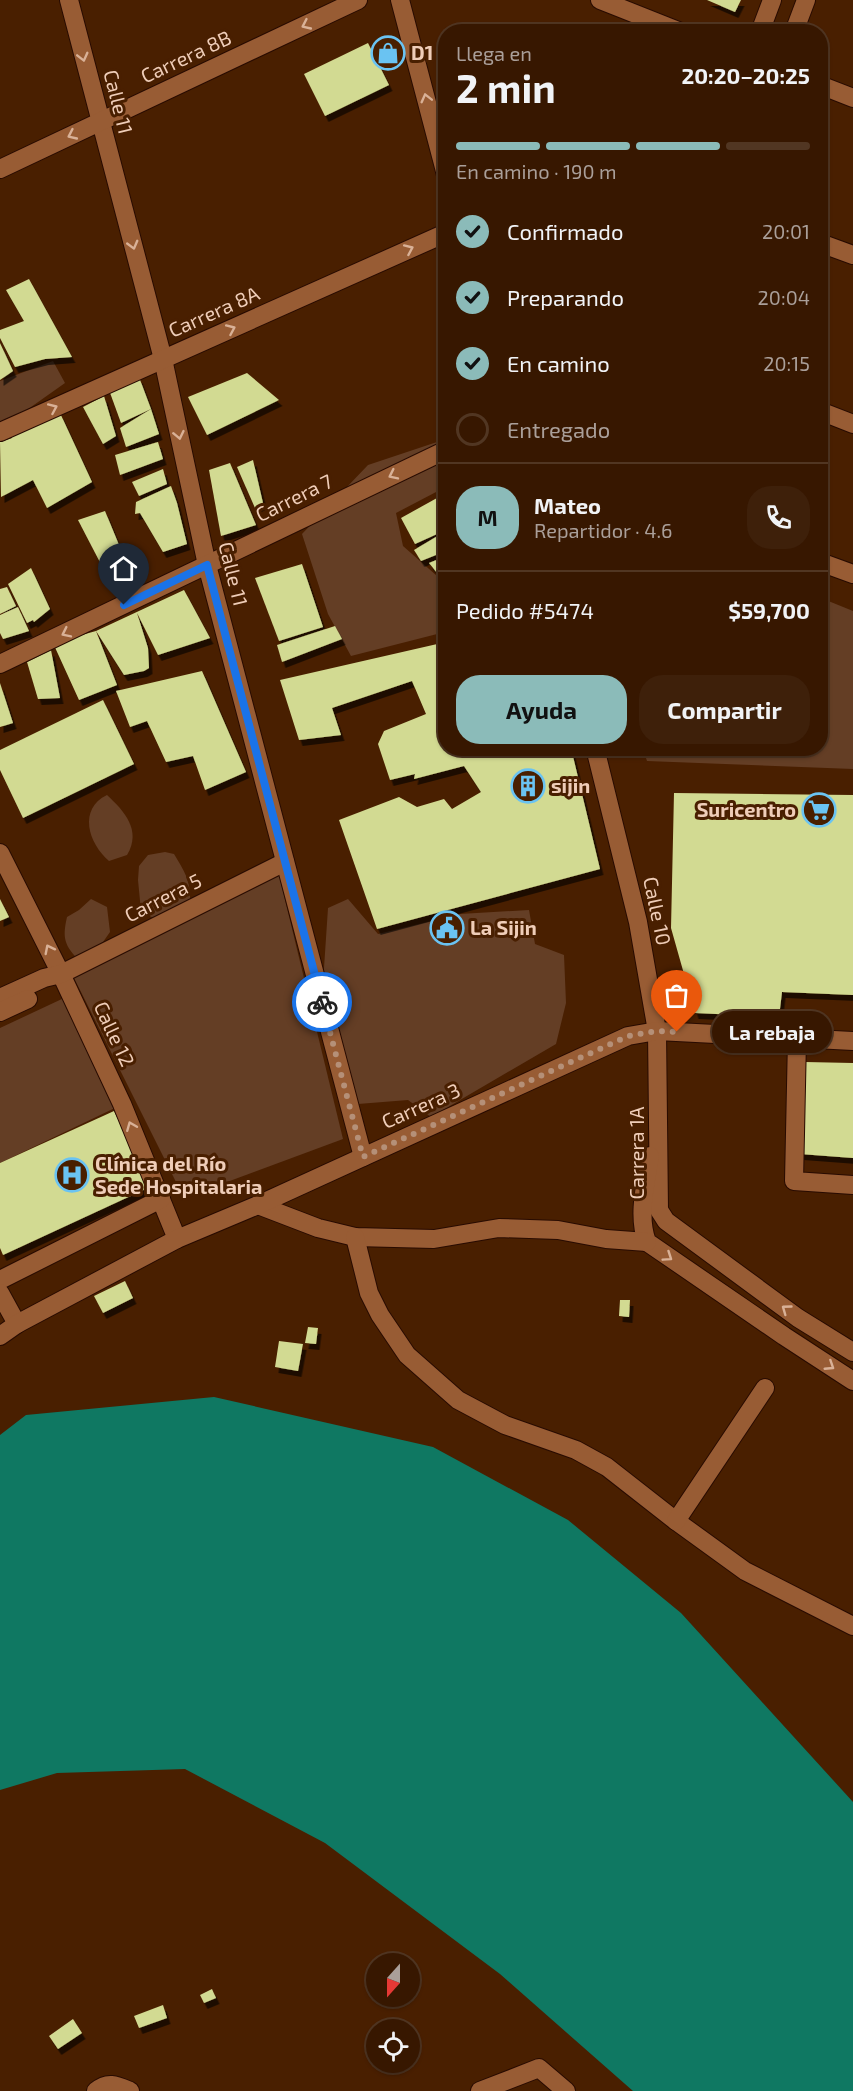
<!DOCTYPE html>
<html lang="es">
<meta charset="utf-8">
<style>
body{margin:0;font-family:"Exo 2",sans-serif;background:#3e200a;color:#f1f3f6;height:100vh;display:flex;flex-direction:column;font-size:22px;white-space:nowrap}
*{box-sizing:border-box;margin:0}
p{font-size:20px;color:#aa9f99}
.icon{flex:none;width:33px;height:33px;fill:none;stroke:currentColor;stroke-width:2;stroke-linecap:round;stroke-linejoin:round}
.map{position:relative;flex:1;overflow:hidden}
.sheet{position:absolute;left:438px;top:24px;width:390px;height:732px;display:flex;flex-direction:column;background:#371700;border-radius:24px;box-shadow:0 2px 4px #0004,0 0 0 2px #513622}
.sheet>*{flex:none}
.needle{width:39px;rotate:201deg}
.controls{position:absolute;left:366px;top:1953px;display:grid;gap:12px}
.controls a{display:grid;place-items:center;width:54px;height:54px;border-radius:50%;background:#371700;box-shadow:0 2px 4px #0004,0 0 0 2px #513622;font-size:30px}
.pin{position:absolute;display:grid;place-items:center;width:51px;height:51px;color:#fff;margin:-62px -26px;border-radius:50% 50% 50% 0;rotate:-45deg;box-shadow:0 0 6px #0007}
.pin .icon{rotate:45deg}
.courier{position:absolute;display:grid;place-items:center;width:60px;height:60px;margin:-30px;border:4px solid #1a73e8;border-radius:50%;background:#fff;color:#222;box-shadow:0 2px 8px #0007}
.bubble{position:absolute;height:42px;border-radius:21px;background:#371700;box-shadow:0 2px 4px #0004,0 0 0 2px #513622;font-size:20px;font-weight:700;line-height:42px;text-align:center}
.headline em{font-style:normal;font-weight:700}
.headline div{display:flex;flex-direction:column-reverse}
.headline{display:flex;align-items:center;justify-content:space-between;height:102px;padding:0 18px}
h1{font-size:39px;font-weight:700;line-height:45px}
.bar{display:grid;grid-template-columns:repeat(4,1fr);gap:9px 6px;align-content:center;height:72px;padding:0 18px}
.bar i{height:8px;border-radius:4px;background:#513622}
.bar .selected{background:#8bbbb9}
.bar p{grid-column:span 4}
.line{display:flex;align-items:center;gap:15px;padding:0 18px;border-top:2px solid #513622}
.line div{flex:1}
.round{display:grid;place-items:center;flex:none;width:63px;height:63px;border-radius:24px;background:#3e200a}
ol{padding:0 18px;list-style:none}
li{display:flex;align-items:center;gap:18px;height:66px}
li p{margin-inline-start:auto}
li .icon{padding:6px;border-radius:50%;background:#8bbbb9;color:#111;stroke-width:4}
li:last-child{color:#aa9f99}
li i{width:33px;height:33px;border:3px solid #513622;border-radius:50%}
.primary-button{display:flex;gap:12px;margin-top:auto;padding:12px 18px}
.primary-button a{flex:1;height:69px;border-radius:24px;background:#8bbbb9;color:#111;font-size:24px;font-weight:700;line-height:69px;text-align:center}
.primary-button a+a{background:#3e200a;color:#f1f3f6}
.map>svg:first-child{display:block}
.green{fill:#643e25}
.water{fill:#0f7862}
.building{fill:#d2da92;filter:url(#shadow)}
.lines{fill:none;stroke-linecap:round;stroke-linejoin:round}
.minor-casing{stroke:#280b00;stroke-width:20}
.minor{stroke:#985c34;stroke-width:18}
.oneway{stroke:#d9b197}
.done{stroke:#b59078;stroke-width:6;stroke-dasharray:0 10.8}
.route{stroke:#1a73e8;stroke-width:8}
.labels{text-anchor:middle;stroke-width:6;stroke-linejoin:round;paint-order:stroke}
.poi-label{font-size:20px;font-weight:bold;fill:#efcdb8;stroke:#491f00;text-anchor:start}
.street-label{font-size:20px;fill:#efcdb8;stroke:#491f00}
</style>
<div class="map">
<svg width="853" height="2091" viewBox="0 0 853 2091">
<defs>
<filter id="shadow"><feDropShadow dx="3.5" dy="6" stdDeviation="0" flood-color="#0009"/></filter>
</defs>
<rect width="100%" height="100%" fill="#491f00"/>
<g class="green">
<polygon points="53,361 65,383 7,424 0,422 0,381"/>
<polygon points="437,442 445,454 445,481 438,491 396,513 403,546 445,583 445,632 351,656 328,614 302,534 368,465"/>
<polygon points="821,598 853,611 853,769 647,761 643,749 820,748"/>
<path d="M107,795c17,16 35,35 20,60l-18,6c-21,-18 -31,-52 -2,-66z"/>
<path d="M165,852l9,2c10,17 17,26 16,47l-37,17 -12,-7 -3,-31 1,-14 9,-11z"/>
<polygon points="279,875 343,1139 184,1198 72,974"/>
<path d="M91,899l16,8 3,25 -7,10 -26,16c-14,-14 -14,-23 -10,-41l12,-7z"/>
<polygon points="348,899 378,934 460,914 529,910 535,944 564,955 566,1003 556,1044 431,1117 408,1100 358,1104 323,983 328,908"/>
<polygon points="64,998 117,1107 0,1163 0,1028"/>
</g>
<polygon class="water" points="214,1397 433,1447 568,1520 681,1613 853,1802 853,2091 633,2091 500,1974 325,1843 185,1769 57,1773 0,1790 0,1435 26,1415"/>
<g class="building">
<polygon points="707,0 741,0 735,12"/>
<polygon points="368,43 389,85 325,116 304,74"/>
<polygon points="29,279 72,357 45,359 15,367 0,338 0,330 24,321 6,290"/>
<polygon points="0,343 13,371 0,380"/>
<polygon points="247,373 279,400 207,435 188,397"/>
<polygon points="139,377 151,409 121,423 109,390"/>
<polygon points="104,396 116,436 103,444 83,407"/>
<polygon points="151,409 159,434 126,447 120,428"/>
<polygon points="60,413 92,482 47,508 33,480 1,497 0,442 12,438 10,433"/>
<polygon points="158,442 163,459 120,475 115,455"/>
<polygon points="253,460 263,503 255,508 237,467"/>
<polygon points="230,463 256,525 221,536 209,470"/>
<polygon points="163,469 167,484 139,496 132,482"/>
<polygon points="171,486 177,503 187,544 163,552 140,513 135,514 136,502"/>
<polygon points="446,493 446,530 415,544 401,518"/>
<polygon points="105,511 124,557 104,570 78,520"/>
<polygon points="446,531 446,551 421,561 414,550"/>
<polygon points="446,556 446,584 429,563"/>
<polygon points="302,564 323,627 279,641 255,578"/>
<polygon points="31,568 50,609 34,622 33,620 27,623 8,584"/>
<polygon points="7,587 16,606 0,614 0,589"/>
<polygon points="184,590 210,638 158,655 137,613 148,648 149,668 144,671 124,675 96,631 117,685 79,700 53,643 96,631"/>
<polygon points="18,607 29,631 3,639 0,633 0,615"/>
<polygon points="335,626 342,639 282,662 277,645"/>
<polygon points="446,642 446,748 571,748 600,869 377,929 339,820 399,797 417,807 444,799 452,809 481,792 464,766 414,779 415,774 390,780 378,744 384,731 426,714 412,681 332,708 341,735 299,740 280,680"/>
<polygon points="51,650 60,698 38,699 27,662"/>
<polygon points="202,671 246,772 205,790 193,756 166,762 147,721 130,727 116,691"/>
<polygon points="0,683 13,723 0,727"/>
<polygon points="103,700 134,764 23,818 0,770 0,750"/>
<polygon points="674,793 853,795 853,995 782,992 779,1017 695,1013 671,928"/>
<polygon points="0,899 9,917 0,921"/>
<polygon points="805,1062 853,1063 853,1158 800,1154"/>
<polygon points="114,1111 150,1187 3,1255 0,1248 0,1163"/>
<polygon points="125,1281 133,1298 103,1313 94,1296"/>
<polygon points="620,1300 630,1300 629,1317 619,1316"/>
<polygon points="308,1327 318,1328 316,1344 305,1343"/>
<polygon points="279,1341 303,1344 298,1371 275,1367"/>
<polygon points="212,1989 216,1998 204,2003 200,1995"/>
<polygon points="163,2005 167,2018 139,2028 134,2016"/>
<polygon points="73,2019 82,2033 58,2049 49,2036"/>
</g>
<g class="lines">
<g class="minor-casing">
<g id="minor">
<polyline points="69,0 163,359 207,565 363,1157"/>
<polyline points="400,0 446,175"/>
<polyline points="600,0 681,32"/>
<polyline points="760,32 772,0"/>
<polyline points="794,32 806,0"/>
<polyline points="820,85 853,98"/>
<polyline points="0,169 358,0"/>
<polyline points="820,243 853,255"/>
<polyline points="820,411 853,424"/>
<polyline points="0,432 446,233"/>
<polyline points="820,562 853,574"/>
<polyline points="0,664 446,450"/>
<polyline points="595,748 638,922 657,1031 659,1210 666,1221 798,1318 853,1352"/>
<polyline points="0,853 61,974 122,1104 177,1239"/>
<polyline points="0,998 44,978 61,974 285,862"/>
<polyline points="0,1012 28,999"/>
<polyline points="797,1039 794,1181 853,1185"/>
<path d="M650,1156c-4,27 -13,59 -3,86l137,94 69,45"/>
<polyline points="258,1205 318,1228 355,1237 434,1239 499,1228 558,1230 606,1239 647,1242"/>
<polyline points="355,1237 369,1293 380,1315 407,1355 458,1400 505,1425 576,1450 607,1467 676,1521 745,1571 853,1626"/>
<polyline points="0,1280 161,1199"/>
<polyline points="0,1293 17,1324"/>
<polyline points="0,1336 17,1324 177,1239 258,1205 628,1036 657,1031 853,1041"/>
<polyline points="676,1521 765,1388"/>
<path d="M96,2091c12,-10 20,-6 34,0"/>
<polyline points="480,2091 539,2068 566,2091"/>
</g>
</g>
<use href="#minor" class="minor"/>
</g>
<defs><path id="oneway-chevron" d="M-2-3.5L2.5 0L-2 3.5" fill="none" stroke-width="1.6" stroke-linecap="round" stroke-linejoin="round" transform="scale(1.5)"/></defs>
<g class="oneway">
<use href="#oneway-chevron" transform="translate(306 25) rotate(155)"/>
<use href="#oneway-chevron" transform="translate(83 57) rotate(76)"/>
<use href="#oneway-chevron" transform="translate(426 98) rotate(-104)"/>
<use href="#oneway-chevron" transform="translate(72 135) rotate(155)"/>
<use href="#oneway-chevron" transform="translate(133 245) rotate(75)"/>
<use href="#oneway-chevron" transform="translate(409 249) rotate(-24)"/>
<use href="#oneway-chevron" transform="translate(231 329) rotate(-24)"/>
<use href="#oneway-chevron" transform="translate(53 408) rotate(-24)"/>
<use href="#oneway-chevron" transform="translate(179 435) rotate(78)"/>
<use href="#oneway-chevron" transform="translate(393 475) rotate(154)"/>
<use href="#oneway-chevron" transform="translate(66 633) rotate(154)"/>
<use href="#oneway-chevron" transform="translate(49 949) rotate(-117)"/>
<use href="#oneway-chevron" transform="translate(131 1126) rotate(-112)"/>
<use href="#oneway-chevron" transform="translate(668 1257) rotate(34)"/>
<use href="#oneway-chevron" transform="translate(786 1309) rotate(-144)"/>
<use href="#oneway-chevron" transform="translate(830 1366) rotate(33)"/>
</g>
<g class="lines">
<polyline class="done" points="322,1002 363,1157 628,1036 657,1031 677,1032"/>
<polyline class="route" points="124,605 207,565 322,1002"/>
</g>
<defs>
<g id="shop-ring" transform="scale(1.725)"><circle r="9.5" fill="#491f00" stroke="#6ac3f2" stroke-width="1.5"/><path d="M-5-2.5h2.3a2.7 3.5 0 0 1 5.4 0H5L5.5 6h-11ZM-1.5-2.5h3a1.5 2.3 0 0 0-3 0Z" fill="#6ac3f2"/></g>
<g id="building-ring" transform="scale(1.725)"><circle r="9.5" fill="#491f00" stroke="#6ac3f2" stroke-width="1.5"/><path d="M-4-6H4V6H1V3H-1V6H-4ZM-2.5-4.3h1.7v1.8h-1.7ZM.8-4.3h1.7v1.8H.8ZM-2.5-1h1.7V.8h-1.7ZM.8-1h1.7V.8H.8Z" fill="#6ac3f2"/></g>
<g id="supermarket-ring" transform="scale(1.725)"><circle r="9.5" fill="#491f00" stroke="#6ac3f2" stroke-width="1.5"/><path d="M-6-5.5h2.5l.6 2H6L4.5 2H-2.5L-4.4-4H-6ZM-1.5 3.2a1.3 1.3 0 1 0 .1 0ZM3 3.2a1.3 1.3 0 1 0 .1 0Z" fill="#6ac3f2"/></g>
<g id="civic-ring" transform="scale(1.725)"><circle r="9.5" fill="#491f00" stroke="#6ac3f2" stroke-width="1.5"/><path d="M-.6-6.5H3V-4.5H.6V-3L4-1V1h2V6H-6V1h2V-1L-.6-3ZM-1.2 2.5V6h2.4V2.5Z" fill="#6ac3f2"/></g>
<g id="hospital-ring" transform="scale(1.725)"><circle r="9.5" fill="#491f00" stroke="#6ac3f2" stroke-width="1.5"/><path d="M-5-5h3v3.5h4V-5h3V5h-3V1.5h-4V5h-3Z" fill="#6ac3f2"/></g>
</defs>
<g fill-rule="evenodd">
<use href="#shop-ring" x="388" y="53"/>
<use href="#building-ring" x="528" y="786"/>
<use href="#supermarket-ring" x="819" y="810"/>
<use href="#civic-ring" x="447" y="928"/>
<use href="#hospital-ring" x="72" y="1175"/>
</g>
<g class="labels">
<g class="poi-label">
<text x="411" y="60">D1</text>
<text x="551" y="793">sijin</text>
<text x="796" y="817" text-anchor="end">Suricentro</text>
<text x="470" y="935">La Sijin</text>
<text x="95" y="1171">Clínica del Río<tspan x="95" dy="23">Sede Hospitalaria</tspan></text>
</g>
<g class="street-label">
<text transform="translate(186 57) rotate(-25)" y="7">Carrera 8B</text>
<text transform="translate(118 102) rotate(76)" y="7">Calle 11</text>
<text transform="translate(214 312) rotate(-24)" y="7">Carrera 8A</text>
<text transform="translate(294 498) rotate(-26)" y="7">Carrera 7</text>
<text transform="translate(233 574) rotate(76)" y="7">Calle 11</text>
<text transform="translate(163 898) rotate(-27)" y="7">Carrera 5</text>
<text transform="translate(657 911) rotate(78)" y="7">Calle 10</text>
<text transform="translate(114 1034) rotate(65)" y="7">Calle 12</text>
<text transform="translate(421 1106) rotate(-24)" y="7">Carrera 3</text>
<text transform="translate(637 1153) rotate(-90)" y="7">Carrera 1A</text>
</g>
</g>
</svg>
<div class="controls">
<a><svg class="needle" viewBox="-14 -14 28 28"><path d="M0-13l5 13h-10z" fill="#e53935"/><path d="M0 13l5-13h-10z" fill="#aa9f99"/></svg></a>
<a><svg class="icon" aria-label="locate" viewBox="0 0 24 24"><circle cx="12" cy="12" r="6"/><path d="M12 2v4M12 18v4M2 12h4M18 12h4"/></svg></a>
</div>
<div class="pin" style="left:677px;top:1032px;background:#ea580c"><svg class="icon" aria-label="bag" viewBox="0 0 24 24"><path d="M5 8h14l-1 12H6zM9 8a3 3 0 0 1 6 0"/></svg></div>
<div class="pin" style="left:124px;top:605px;background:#1f2937"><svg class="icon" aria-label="home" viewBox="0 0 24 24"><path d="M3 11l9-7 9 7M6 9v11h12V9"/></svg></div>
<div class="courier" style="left:322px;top:1002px"><svg class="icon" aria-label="bike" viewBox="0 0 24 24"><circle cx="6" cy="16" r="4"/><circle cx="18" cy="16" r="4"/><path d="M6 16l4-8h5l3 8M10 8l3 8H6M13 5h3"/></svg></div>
<div class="bubble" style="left:712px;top:1011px;width:120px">La rebaja</div>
<section class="sheet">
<div class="headline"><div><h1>2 min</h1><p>Llega en</p></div><em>20:20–20:25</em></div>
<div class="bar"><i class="selected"></i><i class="selected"></i><i class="selected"></i><i></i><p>En camino · 190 m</p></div>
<ol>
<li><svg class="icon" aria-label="check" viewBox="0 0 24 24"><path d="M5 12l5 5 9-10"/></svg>Confirmado<p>20:01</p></li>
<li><svg class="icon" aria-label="check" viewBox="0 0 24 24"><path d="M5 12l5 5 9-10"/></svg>Preparando<p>20:04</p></li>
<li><svg class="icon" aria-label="check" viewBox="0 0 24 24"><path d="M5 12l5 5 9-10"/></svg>En camino<p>20:15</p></li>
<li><i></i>Entregado</li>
</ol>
<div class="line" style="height:108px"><b class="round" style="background:#8bbbb9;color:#111">M</b><div><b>Mateo</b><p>Repartidor · 4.6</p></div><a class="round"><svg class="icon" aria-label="phone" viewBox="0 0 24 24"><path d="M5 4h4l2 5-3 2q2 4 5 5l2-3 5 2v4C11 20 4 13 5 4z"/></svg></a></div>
<div class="line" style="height:78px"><div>Pedido #5474</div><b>$59,700</b></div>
<div class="primary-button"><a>Ayuda</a><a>Compartir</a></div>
</section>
</div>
